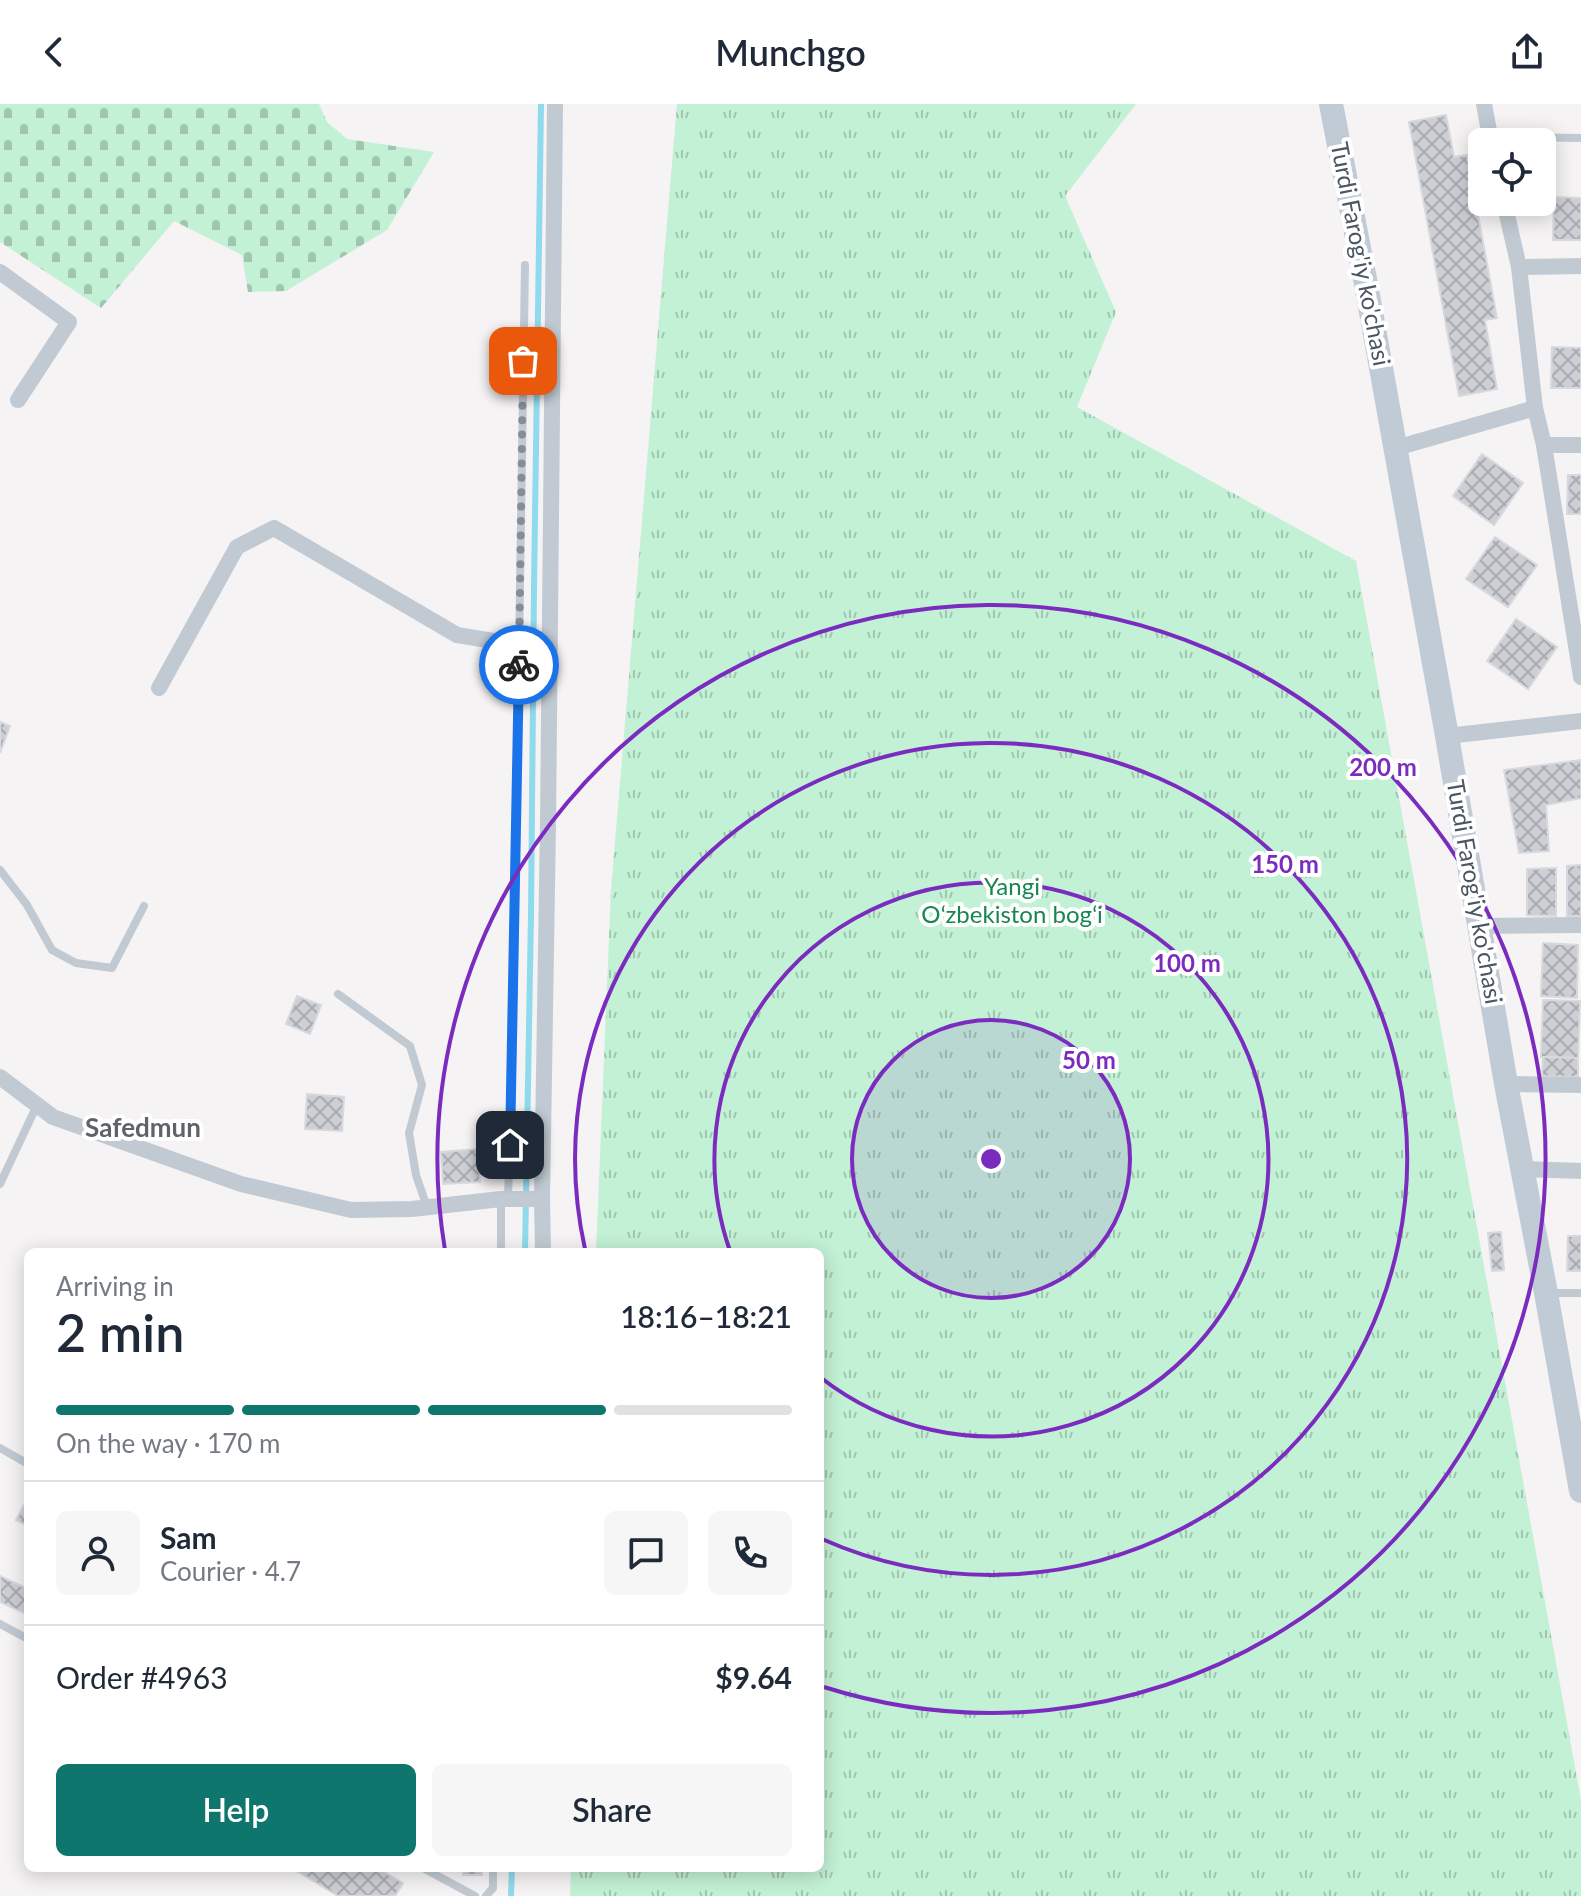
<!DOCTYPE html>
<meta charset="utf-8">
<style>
body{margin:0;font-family:Lato,sans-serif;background:#f6f6f7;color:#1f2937;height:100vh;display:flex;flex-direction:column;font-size:30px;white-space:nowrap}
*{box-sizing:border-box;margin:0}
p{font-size:26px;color:#747a83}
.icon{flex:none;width:44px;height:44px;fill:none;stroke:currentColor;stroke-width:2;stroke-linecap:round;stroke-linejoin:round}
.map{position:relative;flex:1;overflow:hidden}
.details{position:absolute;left:24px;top:1144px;width:800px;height:624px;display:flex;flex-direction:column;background:#fff;border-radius:12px;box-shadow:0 4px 20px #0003}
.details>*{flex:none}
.fabs{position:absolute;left:1468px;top:24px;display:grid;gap:16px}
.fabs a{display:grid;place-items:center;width:88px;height:88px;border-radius:12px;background:#fff;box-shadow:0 4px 20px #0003;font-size:40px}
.pin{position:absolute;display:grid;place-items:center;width:68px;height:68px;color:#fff;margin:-34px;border-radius:16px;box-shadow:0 4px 12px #0006}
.courier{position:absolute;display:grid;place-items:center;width:80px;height:80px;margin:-40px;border:6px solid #1a73e8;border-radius:50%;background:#fff;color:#222;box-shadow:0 2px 10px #0007}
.headline em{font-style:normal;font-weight:600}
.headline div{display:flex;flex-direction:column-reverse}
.headline{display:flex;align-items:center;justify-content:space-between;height:136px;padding:0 32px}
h1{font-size:52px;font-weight:600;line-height:60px}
.bar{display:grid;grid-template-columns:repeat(4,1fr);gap:12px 8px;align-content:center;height:96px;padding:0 32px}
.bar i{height:10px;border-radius:6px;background:#e0e1e3}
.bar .active{background:#0f766e}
.bar p{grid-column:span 4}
.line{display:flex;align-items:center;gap:20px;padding:0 32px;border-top:2px solid #e0e1e3}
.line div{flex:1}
.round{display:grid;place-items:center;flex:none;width:84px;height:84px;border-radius:12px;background:#f6f6f7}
.button{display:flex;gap:16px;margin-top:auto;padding:16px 32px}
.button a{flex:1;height:92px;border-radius:12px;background:#0f766e;color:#fff;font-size:32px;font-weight:600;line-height:92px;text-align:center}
.button a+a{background:#f6f6f7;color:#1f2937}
header{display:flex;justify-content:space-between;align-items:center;height:104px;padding:0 32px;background:#fff;font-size:36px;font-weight:600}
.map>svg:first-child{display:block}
.cemetery{fill:url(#cemetery-stones)}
.park{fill:url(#park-tufts)}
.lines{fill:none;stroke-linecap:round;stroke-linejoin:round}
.stream{stroke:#90daee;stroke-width:6}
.building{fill:url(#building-cross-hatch);stroke:#d7d9de;stroke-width:2}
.lane{stroke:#c1cad2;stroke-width:8}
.street{stroke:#c1cad2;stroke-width:16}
.secondary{stroke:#c1cbd6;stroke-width:24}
.done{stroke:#868d94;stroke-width:8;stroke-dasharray:0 14.4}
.route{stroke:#1a73e8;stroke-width:10}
.ring{fill:none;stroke:#7b2cbf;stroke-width:4}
.labels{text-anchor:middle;stroke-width:8;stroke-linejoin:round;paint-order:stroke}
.street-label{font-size:24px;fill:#4a5661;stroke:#fff}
.park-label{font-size:24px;fill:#17864f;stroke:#fff}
.neighbourhood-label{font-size:26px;font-weight:bold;fill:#5f6368;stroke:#fff}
.centre{fill:#7b2cbf;stroke:#fff;stroke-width:4}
.ring-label{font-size:24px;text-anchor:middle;font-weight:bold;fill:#7b2cbf;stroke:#fff;stroke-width:8;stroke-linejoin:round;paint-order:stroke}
</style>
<header><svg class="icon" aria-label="back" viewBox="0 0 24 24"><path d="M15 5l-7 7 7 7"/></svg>Munchgo<svg class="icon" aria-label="share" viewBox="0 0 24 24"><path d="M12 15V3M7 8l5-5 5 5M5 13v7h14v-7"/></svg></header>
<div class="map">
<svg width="1581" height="1792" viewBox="0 0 1581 1792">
<defs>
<pattern id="cemetery-stones" width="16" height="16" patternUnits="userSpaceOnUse" patternTransform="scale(2)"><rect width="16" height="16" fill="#c3f1d5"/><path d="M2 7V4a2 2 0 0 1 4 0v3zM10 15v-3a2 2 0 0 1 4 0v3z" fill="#a0c6b0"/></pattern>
<pattern id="park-tufts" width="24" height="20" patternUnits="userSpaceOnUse" patternTransform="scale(2)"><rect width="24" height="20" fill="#c3f1d5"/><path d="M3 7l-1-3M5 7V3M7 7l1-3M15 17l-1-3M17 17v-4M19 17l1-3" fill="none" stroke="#a0c6b0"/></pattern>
<pattern id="building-cross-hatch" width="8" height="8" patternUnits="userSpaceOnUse" patternTransform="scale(2)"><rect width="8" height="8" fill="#cdcfd5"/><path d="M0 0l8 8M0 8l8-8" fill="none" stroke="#a8abb0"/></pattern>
</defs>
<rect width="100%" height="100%" fill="#f5f3f3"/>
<polygon class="cemetery" points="0,0 319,0 327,18 347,35 434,48 387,126 286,187 248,188 242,151 174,117 101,204 0,138"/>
<polygon class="park" points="677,0 1136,0 1065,92 1116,208 1077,303 1356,457 1581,1696 1581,1792 570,1792 571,1764 820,1764 820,1148 596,1148 611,786"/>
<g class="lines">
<g class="stream">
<polyline points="525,1148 531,811 534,483 541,0"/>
<polyline points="511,1792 512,1764"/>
</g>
</g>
<g class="building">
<polygon points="1446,11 1454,53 1467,51 1497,214 1485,216 1497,285 1459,292 1409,18"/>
<polygon points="1554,93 1581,94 1581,136 1553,136"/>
<polygon points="1552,243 1581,244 1581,284 1551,284"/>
<polygon points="1482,350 1523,379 1494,421 1453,392"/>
<polygon points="1568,371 1581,371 1581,410 1567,410"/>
<polygon points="1495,433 1537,461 1508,503 1466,475"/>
<polygon points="1516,515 1557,543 1528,585 1487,557"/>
<polygon points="0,618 10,622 0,649"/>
<polygon points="1581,656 1581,694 1546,701 1549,747 1519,749 1504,666"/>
<polygon points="1581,761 1581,812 1567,812 1567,762"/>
<polygon points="1556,764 1556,812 1527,811 1527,765"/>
<polygon points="1543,839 1578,841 1577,894 1541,892"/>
<polygon points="297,892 321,901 310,930 286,920"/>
<polygon points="1543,896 1580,897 1578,954 1541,953"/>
<polygon points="1543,953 1578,954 1578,973 1542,972"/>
<polygon points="307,990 344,993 342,1027 305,1025"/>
<polygon points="478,1045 480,1078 443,1080 441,1048"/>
<polygon points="1501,1128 1504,1166 1492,1167 1488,1129"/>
<polygon points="1568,1132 1581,1132 1581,1167 1567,1167"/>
<polygon points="28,1393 28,1422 16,1416"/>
<polygon points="0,1472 28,1485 28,1511 0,1498"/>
<polygon points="292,1764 377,1764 403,1779 395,1792 338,1792"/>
<polygon points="464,1764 482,1764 482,1771 463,1771"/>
</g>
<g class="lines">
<g class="lane">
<polyline points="1490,33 1581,34"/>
<polyline points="0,766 27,801 52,846 76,859 112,864 144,802"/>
<polyline points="338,890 410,942 422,981 409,1029 416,1071 427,1103"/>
<polyline points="0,1080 37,1001"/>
<polyline points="508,1095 513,932 525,161"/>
<polyline points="501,1148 501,1095"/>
<polyline points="1547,1189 1581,1189"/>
<polyline points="0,1344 28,1360"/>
<polyline points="0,1520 28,1535"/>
<polyline points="423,1764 475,1792"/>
<polyline points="486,1792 493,1784 493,1764"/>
</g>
<g class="street">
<polyline points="1484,0 1491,38"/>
<polyline points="1504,98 1519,163 1535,304"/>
<polyline points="1519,163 1581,162"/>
<polyline points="0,168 69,218 18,296"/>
<polyline points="1544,341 1581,341"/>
<polyline points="1396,344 1535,304 1544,341 1581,573"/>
<polyline points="159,584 237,443 274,424 457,531 549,546"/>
<polyline points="1447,632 1581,617"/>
<polyline points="1480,822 1581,821"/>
<polyline points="0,973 53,1013 241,1080 351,1106 412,1105 501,1095 542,1095"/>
<polyline points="1506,980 1581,981"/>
<polyline points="1522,1065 1581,1067"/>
<polyline points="543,1148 542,1095 548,720 555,0"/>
</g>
<polyline class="secondary" points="1331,0 1366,180 1447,632 1506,980 1546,1189 1581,1387"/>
</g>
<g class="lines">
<polyline class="done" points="519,561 523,257"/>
<polyline class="route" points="510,1041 519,561"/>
</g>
<circle cx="991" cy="1055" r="139" fill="#7b2cbf" fill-opacity=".12"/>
<g class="ring">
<circle cx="991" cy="1055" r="139"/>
<path d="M730 1147A277 277 0 1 1 820 1273"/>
<path d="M585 1145A416 416 0 1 1 822 1435"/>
<path d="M445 1146A554 554 0 1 1 824 1583"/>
</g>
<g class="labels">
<g class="street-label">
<text transform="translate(1360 150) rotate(79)" y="8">Turdi Farog'iy ko'chasi</text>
<text transform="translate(1474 788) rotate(80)" y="8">Turdi Farog'iy ko'chasi</text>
</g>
<g class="park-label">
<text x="1012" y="791">Yangi<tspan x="1012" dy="28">Oʻzbekiston bogʻi</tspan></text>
</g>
<g class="neighbourhood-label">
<text x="143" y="1033">Safedmun</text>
</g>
</g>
<circle cx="991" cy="1055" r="12" class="centre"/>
<g class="ring-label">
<text x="1383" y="672">200 m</text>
<text x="1285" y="769">150 m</text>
<text x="1187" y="868">100 m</text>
<text x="1089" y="965">50 m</text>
</g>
</svg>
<div class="fabs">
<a><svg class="icon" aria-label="locate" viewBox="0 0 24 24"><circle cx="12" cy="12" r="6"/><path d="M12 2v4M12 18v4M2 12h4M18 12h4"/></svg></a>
</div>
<div class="pin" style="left:523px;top:257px;background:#ea580c"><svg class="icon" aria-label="bag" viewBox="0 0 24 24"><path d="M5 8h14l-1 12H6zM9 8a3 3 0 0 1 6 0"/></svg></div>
<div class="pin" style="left:510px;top:1041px;background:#1f2937"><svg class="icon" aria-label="home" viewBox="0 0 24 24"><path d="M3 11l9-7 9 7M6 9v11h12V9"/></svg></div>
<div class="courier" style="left:519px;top:561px"><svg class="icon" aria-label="bike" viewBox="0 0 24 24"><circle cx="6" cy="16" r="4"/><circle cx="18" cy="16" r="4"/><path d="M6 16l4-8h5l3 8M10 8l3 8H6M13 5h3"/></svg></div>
<section class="details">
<div class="headline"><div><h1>2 min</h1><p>Arriving in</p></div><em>18:16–18:21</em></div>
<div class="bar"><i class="active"></i><i class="active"></i><i class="active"></i><i></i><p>On the way · 170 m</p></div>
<div class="line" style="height:144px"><a class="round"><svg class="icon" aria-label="person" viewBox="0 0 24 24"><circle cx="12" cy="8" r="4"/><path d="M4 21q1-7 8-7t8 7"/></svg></a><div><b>Sam</b><p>Courier · 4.7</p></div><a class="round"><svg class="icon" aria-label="chat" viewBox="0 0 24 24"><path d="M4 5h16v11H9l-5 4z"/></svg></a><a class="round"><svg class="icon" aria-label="phone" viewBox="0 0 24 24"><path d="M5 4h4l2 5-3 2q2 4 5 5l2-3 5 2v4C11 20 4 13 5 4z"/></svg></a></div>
<div class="line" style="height:104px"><div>Order #4963</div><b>$9.64</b></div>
<div class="button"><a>Help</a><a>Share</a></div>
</section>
</div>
